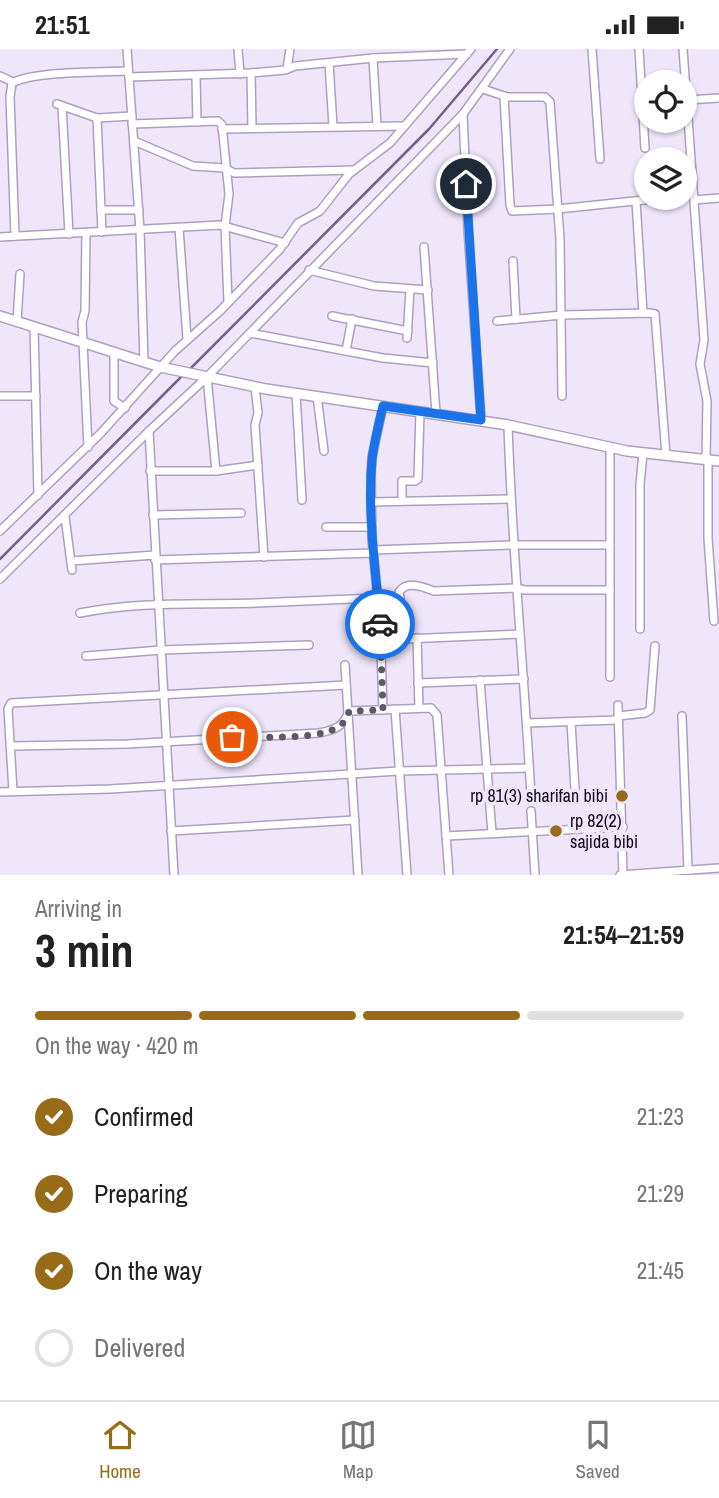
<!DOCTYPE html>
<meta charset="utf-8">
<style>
body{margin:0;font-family:"Archivo Narrow",sans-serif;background:#f2f2f2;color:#222;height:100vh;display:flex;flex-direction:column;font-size:26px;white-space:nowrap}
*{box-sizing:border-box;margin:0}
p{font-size:23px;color:#767676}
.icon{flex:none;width:38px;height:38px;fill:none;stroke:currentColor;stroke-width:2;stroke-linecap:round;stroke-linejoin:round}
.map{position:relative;height:826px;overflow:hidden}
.details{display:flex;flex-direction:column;background:#fff;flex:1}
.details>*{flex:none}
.controls{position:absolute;left:634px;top:21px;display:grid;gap:14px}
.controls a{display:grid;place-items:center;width:63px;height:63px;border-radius:50%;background:#fff;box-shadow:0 2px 5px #0004;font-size:35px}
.pin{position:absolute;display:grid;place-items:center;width:60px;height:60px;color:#fff;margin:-30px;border:4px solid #fff;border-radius:50%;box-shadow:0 2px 7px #0007}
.courier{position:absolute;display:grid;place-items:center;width:70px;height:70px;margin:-35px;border:5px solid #1a73e8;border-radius:50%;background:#fff;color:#222;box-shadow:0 2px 9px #0007}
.head em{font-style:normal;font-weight:800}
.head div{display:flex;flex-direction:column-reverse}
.head{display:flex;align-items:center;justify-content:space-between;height:119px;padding:0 35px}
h1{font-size:46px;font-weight:800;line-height:52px}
.bar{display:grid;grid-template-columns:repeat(4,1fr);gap:10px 7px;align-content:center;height:84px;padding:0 35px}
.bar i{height:9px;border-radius:5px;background:#e0e0e0}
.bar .current{background:#976b18}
.bar p{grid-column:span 4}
ol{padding:0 35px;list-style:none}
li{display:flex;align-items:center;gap:21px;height:77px}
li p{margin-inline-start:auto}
li .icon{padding:7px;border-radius:50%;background:#976b18;color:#fff;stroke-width:4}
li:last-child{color:#767676}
li i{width:38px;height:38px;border:4px solid #e0e0e0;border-radius:50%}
.status{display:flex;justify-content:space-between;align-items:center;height:49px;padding:0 35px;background:#fff;direction:ltr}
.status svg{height:19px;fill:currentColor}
.menu{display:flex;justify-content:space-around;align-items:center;height:98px;border-top:2px solid #e0e0e0;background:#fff;font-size:19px;color:#767676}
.menu a{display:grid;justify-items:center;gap:4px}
.menu .current{color:#976b18}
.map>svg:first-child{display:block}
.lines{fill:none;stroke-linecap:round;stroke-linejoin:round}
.stream{stroke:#735f89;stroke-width:2.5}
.minor-casing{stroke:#ae9fc0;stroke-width:10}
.tertiary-casing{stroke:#ae9fc0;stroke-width:12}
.minor{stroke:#fff;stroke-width:7}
.tertiary{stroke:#fff;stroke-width:9}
.done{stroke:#5f5867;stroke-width:7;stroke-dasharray:0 12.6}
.route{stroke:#1a73e8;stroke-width:9}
.poi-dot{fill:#976b18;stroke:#efe6fa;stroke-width:2.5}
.labels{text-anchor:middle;stroke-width:7;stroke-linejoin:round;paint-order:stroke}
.poi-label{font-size:18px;fill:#120c18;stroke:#efe6fa;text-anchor:end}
</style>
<div class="status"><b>21:51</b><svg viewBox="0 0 49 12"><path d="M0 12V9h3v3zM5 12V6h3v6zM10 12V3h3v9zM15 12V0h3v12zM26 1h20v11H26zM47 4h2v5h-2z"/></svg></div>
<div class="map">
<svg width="719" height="826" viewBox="0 0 719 826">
<rect width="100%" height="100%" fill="#efe6fa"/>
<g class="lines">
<g class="stream">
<polyline points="189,321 429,80 497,0"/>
<polyline points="0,510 184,325"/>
</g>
<g class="minor-casing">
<g id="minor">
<polyline points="127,0 140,181 144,313"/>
<polyline points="238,0 240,25"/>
<polyline points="592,0 600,110"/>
<polyline points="639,0 645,99"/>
<polyline points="683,0 704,291 700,315 707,352 706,411"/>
<polyline points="373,9 377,77"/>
<polyline points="329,14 333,77"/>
<polyline points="287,20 290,0"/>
<polyline points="251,24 252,79"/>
<polyline points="0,27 13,33"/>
<polyline points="196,27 197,73"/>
<polyline points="129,28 251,24 285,21 295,17 373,9 467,5"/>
<polyline points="483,40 507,48 545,48 550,53 560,190 562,347"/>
<polyline points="504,47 510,156 512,162 558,160 663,149"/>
<polyline points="687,51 719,49"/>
<polyline points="57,55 97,69 132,67"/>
<polyline points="62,57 69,185"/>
<polyline points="463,65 468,181 481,371"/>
<polyline points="97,69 102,183"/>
<polyline points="132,75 218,72 222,76 229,145 225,177 228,253"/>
<polyline points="222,80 404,77"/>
<polyline points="134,92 193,117 225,119 234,124 354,121"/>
<polyline points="694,151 719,149"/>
<polyline points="636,152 643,264"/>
<polyline points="101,161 139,161"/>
<polyline points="179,179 187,289"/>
<polyline points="86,184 85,262 82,273 88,398"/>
<path d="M15,187l-5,-139 2,-14c21,-12 90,-11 116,-12"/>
<polyline points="0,188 220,176 285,194"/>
<polyline points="424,198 436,364"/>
<polyline points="513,212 516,270"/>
<polyline points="309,221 374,237 428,241"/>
<polyline points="332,267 408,282"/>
<polyline points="17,272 20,225"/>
<polyline points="497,272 562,266 650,264 655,265 666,406"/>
<polyline points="34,278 38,446"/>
<polyline points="250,284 383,309 433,314"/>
<polyline points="407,289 410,241"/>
<polyline points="346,302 352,270"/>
<polyline points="114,304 114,352 125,359"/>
<polyline points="207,328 216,422"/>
<polyline points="255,338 258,364 255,376 264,508"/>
<polyline points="296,344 302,451"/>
<polyline points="0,347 36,347"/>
<polyline points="317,347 324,402"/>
<path d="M508,376c4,124 16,247 23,371"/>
<polyline points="149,382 174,826"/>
<polyline points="610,398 610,628"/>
<polyline points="708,411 708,489 714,572"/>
<polyline points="150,422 216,422 258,416"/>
<polyline points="402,452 402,432 415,432 418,430 420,362"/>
<polyline points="372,453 511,450"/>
<polyline points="153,466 241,464"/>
<polyline points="65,468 72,521"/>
<polyline points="326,478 372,478"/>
<polyline points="0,482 101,384 175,302 220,262 280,200 298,174 320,162 349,125 390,94 471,0"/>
<polyline points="374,501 513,496 610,496"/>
<polyline points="155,511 374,504"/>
<polyline points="71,512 155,506"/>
<polyline points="0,530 149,382 207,328 463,65 510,0"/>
<path d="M80,564c58,-12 117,-8 176,-10 47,-2 96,-4 144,-6"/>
<path d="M401,567l-2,-24c8,-12 24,-5 35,-1l82,-3 9,2h85"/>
<polyline points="640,580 640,435 643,404"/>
<polyline points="417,589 419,659"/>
<polyline points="405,590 520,585"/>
<polyline points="86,607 161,601 309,596"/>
<polyline points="345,616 358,826"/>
<polyline points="480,631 492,784"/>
<polyline points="418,634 524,630"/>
<polyline points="618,656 623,826"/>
<polyline points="395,660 407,826"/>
<polyline points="383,661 380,574 372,491 371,426 372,408 383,357"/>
<polyline points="618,667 645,664 650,661 655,597"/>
<polyline points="682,667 688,821"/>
<polyline points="571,673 575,740"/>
<polyline points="527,674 618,671"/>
<path d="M11,697l117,-2 191,-11c15,-3 25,-6 30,-22l82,-3 6,7 12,160"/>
<polyline points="13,742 8,660 11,654 346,636"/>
<polyline points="0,743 110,740 399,722 529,719"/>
<polyline points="531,762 535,826"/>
<polyline points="171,782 355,771"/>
<polyline points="446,787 623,778"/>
<polyline points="620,826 719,819"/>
</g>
</g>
<g class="tertiary-casing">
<polyline id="tertiary" points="0,267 160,318 266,340 508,376 627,402 719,412"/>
</g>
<use href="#minor" class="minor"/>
<use href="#tertiary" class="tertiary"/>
</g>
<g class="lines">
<path class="done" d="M232,688c26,0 83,3 104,-9 8,-4 11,-9 13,-17l34,-1 -3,-86"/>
<path class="route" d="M380,575c-4,-54 -13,-110 -8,-164 2,-18 7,-37 11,-54l98,14 -15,-236"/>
</g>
<g class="poi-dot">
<circle cx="622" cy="747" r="7"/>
<circle cx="556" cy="782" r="7"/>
</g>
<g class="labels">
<g class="poi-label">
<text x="608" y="753">rp 81(3) sharifan bibi</text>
<text x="570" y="778" text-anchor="start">rp 82(2)<tspan x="570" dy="21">sajida bibi</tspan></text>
</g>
</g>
</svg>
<div class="controls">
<a><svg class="icon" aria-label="locate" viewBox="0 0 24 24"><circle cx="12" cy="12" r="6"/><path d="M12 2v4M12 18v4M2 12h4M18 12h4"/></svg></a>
<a><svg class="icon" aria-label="layers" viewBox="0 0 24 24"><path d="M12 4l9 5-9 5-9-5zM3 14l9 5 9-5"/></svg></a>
</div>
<div class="pin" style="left:232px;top:688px;background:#ea580c"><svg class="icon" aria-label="bag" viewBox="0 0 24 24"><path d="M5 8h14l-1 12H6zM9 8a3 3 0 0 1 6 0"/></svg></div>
<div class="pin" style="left:466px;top:135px;background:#1f2937"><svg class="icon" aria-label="home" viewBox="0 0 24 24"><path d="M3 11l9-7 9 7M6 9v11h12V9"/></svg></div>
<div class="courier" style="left:380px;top:575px"><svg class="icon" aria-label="car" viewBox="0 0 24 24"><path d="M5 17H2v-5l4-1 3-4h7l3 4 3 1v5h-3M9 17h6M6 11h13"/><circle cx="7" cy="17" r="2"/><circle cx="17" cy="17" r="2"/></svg></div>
</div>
<section class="details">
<div class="head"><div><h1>3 min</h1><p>Arriving in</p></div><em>21:54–21:59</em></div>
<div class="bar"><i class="current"></i><i class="current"></i><i class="current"></i><i></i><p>On the way · 420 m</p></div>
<ol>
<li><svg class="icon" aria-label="check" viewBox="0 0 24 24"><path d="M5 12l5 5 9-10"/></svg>Confirmed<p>21:23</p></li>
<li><svg class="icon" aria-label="check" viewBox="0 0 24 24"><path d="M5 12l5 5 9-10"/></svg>Preparing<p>21:29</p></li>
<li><svg class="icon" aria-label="check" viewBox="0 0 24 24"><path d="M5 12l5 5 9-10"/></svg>On the way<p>21:45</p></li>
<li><i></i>Delivered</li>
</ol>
</section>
<nav class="menu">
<a class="current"><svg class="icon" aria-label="home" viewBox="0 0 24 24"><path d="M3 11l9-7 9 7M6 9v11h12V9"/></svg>Home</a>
<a><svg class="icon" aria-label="map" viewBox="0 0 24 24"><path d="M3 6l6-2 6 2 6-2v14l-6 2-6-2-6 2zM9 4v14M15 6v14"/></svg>Map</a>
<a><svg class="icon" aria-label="saved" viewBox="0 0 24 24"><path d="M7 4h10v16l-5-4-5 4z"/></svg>Saved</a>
</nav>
